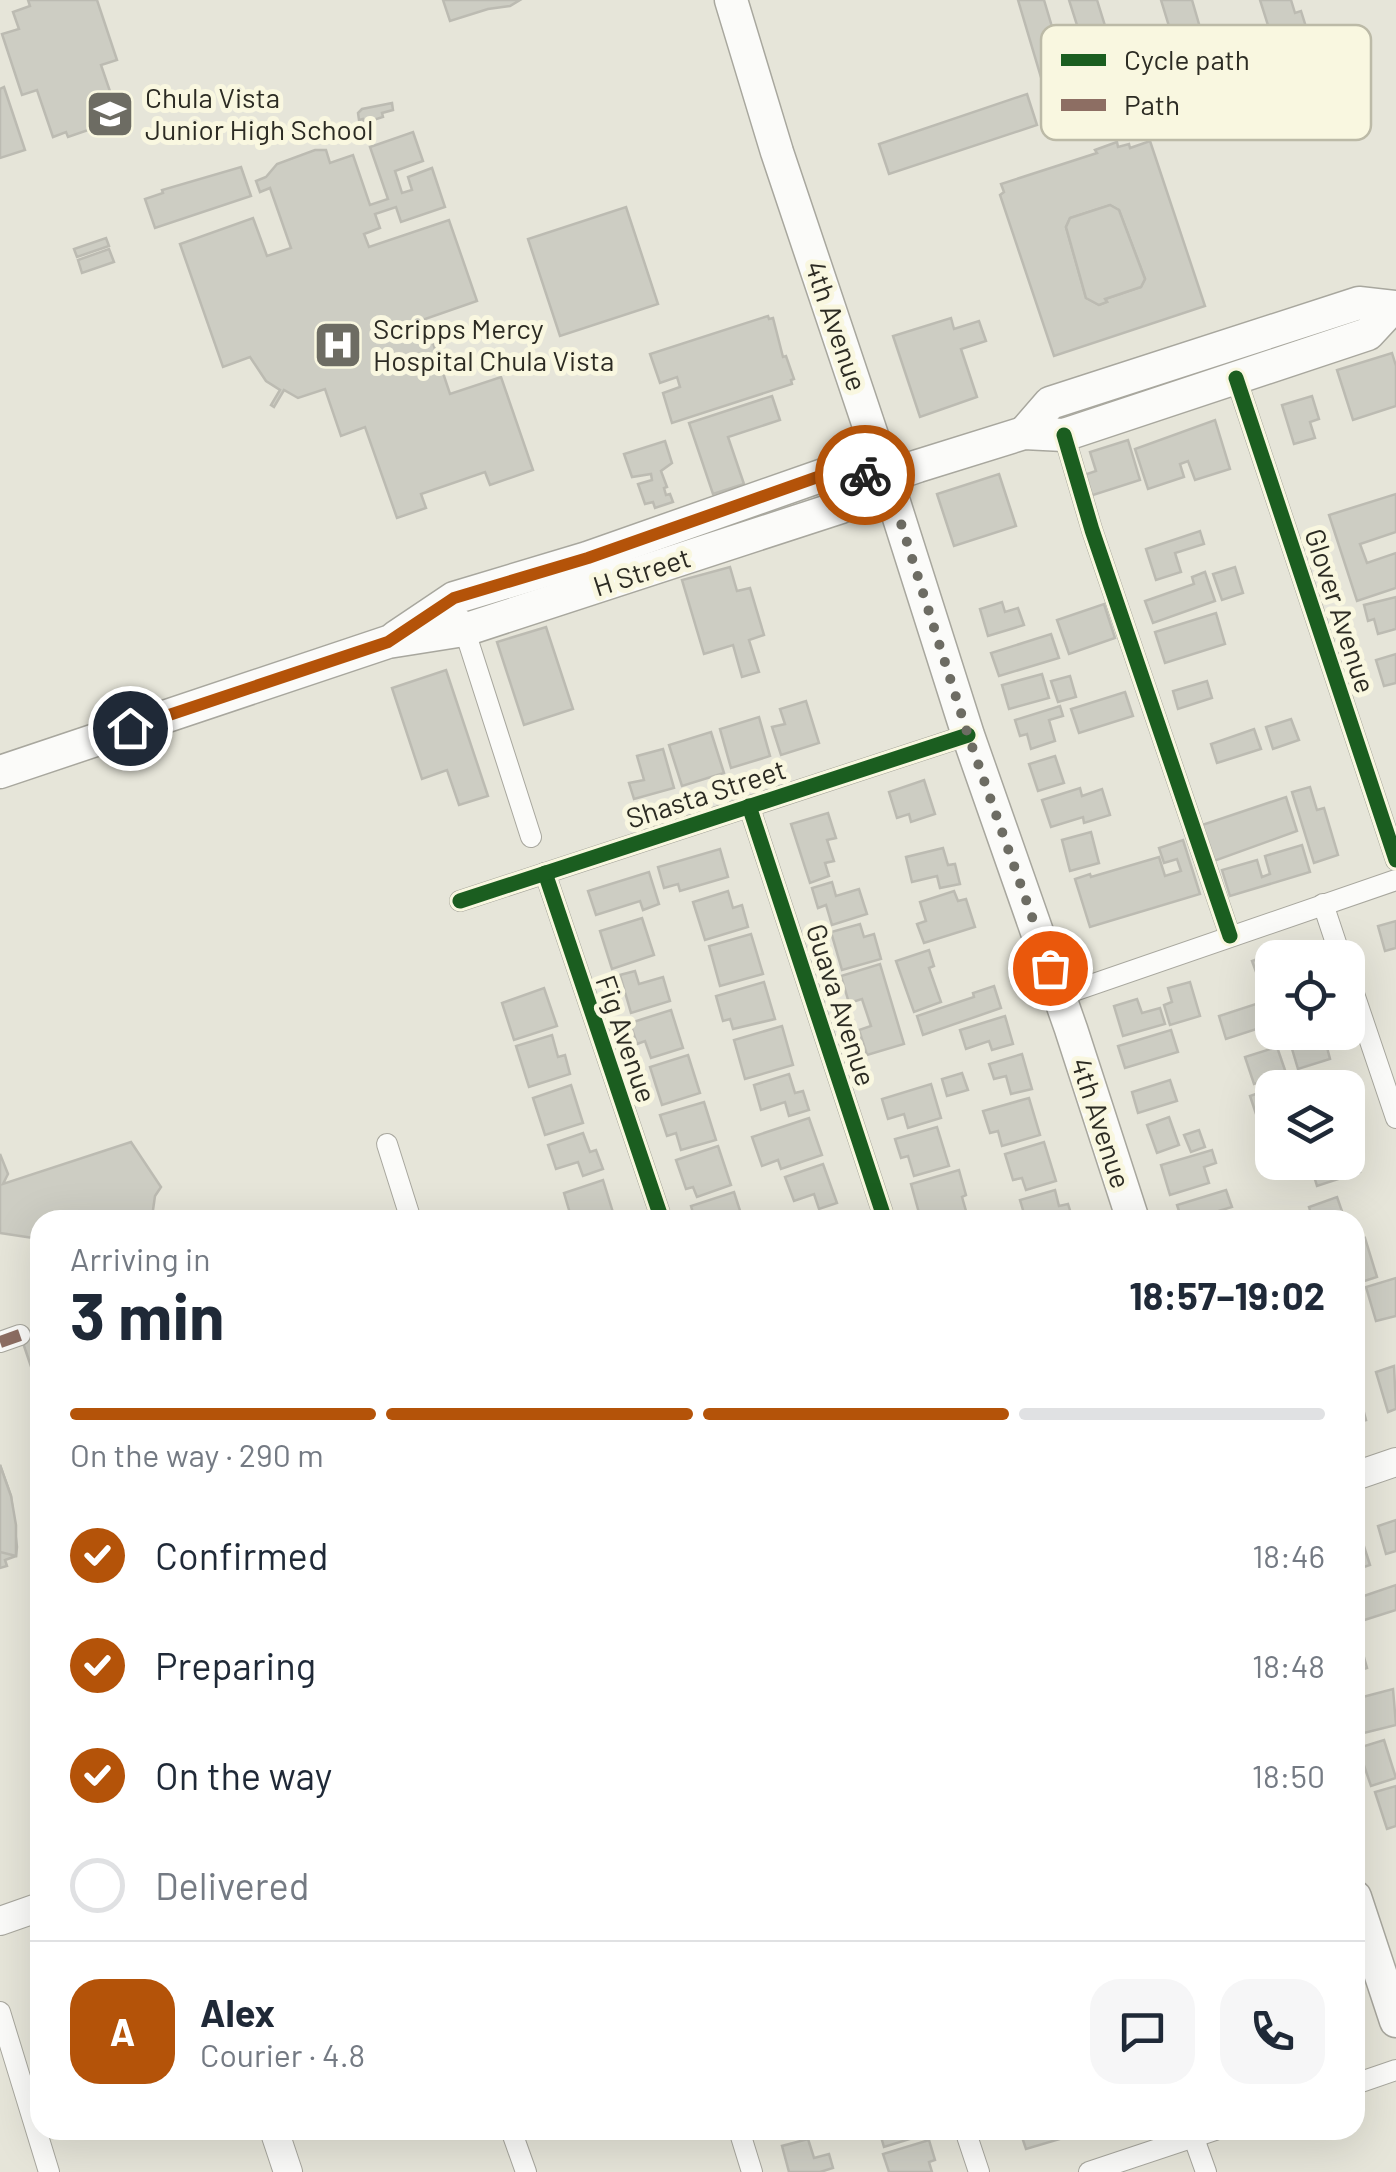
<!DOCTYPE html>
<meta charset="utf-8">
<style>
body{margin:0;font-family:Barlow,sans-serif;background:#f6f6f7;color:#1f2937;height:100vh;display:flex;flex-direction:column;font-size:38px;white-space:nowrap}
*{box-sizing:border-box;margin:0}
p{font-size:32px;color:#747a83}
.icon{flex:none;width:55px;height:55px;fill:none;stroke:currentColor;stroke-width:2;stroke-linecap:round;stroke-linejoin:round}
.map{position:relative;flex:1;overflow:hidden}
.sheet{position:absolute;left:30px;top:1210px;width:1335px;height:930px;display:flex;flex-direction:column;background:#fff;border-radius:30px;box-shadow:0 10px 40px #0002}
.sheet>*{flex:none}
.buttons{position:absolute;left:1255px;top:940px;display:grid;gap:20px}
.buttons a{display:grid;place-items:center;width:110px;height:110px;border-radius:20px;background:#fff;box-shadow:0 10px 40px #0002;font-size:50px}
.pin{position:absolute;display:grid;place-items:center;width:85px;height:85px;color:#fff;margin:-42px;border:5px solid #fff;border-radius:50%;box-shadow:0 2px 10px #0007}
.courier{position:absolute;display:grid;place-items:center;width:100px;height:100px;margin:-50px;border:8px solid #b45309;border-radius:50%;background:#fff;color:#222;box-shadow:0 2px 12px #0007}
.head em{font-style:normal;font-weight:700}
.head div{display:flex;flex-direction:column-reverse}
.head{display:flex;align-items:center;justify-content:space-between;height:170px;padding:0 40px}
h1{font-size:65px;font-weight:700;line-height:75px}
.bar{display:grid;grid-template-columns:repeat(4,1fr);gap:15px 10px;align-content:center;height:120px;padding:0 40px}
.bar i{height:12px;border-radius:8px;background:#e0e1e3}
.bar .current{background:#b45309}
.bar p{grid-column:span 4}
.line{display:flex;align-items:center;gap:25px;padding:0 40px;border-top:2px solid #e0e1e3}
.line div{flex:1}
.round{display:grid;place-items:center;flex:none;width:105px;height:105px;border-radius:30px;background:#f6f6f7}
ol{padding:0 40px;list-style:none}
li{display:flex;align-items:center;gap:30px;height:110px}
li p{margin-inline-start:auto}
li .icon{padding:10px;border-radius:50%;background:#b45309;color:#fff;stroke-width:4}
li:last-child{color:#747a83}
li i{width:55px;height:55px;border:5px solid #e0e1e3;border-radius:50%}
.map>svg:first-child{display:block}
.building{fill:#cdcdc3;stroke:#bcbbb2;stroke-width:2.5;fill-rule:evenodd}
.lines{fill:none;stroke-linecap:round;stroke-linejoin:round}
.street-casing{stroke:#a8a79e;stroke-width:22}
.secondary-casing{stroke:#a8a79e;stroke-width:30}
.primary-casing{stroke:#a8a79e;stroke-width:35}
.street{stroke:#fbfbf9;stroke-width:20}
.secondary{stroke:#fbfbf9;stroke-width:28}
.primary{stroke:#fbfbf9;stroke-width:32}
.quiet{stroke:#8d6e63;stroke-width:12;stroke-dasharray:25 12;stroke-linecap:butt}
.cycleway-casing{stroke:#f9f7e0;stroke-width:21}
.cycleway{stroke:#1b5e20;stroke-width:15}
.done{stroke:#6d6c63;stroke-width:10;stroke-dasharray:0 18}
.route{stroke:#b45309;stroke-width:12}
.labels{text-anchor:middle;stroke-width:10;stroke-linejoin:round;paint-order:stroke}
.poi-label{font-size:28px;fill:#2c2b23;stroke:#f9f7e0;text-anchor:start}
.street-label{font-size:28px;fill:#2c2b23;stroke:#f9f7e0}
.key{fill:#f9f7e0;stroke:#bcbaa7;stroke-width:2.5}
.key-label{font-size:28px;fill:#2c2b23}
</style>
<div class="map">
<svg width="1396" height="2172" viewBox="0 0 1396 2172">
<rect width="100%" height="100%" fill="#e6e5d9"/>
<g class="building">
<polygon points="28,0 97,0 117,60 101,65 116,109 97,116 100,126 68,137 66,132 53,137 37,90 22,95 2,34 19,29 13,12 30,6"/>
<polygon points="443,0 520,0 510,6 488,9 450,21"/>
<polygon points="1018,0 1044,0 1078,114 1054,121"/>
<polygon points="1069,0 1097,0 1115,58 1090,66"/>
<polygon points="1161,0 1192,0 1203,38 1175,46"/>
<polygon points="1260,0 1291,0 1295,13 1301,11 1306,27 1272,38"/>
<polygon points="4,87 25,150 0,158 0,89"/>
<polygon points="1027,94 1037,125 889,174 879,144"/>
<polygon points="392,103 393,110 382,113 383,117 364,123 363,119 359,120 358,113 362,109"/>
<polygon points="413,132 423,161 395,171 402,193 412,190 408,177 432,168 445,207 401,222 396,207 375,214 380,228 364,234 369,247 449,220 477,301 425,319 450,394 501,377 533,470 490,485 485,472 421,494 426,508 397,518 365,427 341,436 325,389 298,398 284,390 274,407 271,405 280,390 266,381 250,357 223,367 180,244 253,218 267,256 291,248 270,188 260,192 256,181 266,177 277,164 315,150 326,150 330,163 353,155 370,205 388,199 370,147"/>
<path d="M1150,141l55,165 -151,50 -54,-161 4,-3 -3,-8 96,-31 -2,-3 22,-8 1,5 11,-3 1,4zM1110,205l9,5 26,69 -4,8 -36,12 2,3 -8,3 -13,-7 -20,-71 4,-9z"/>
<polygon points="241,167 251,196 155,228 145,199 163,193 162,190"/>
<polygon points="1110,205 1119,210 1145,279 1141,287 1105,299 1107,302 1099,305 1086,298 1066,227 1070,218"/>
<polygon points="626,207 658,304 560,336 528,239"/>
<polygon points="106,238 109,246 77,257 74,249"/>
<polygon points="109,249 114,262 82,273 78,260"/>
<polygon points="768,316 769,319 773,318 783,357 786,356 794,379 791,380 792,384 672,423 663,393 680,387 677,377 660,383 650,354"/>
<polygon points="951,318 954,329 979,321 986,341 961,349 977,397 920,417 893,336"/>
<polygon points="1392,353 1396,366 1396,406 1353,420 1337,370"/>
<polygon points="772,396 780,420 728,437 744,484 713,494 689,423"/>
<polygon points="1312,396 1319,419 1310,422 1315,438 1294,444 1282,405"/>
<polygon points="1215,420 1230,469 1195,480 1188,461 1180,464 1184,477 1148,489 1135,449"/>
<polygon points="1128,440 1140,480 1090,496 1084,475 1096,471 1090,452"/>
<polygon points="665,441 672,463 661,471 667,487 664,488 666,495 670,494 673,502 655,508 653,502 645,504 638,484 652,480 651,474 632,477 624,454"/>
<polygon points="999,474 1016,526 954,546 937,494"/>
<polygon points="1396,494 1396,532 1360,544 1367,563 1396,553 1396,588 1357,601 1329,515"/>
<polygon points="1200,531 1204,544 1175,553 1181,572 1156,580 1146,549"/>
<polygon points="730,567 737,591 750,588 764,635 749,640 759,672 742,677 733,645 704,654 682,580"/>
<polygon points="1235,567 1243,593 1222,600 1213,574"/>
<polygon points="1205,572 1215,601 1153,623 1145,601 1194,584 1192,577"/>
<polygon points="1396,597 1396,629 1378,634 1374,619 1368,621 1364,605"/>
<polygon points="1002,602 1005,612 1018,608 1024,625 988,636 980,609"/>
<polygon points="1104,604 1115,638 1069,654 1057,620"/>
<polygon points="1216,613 1225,644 1165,663 1155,632"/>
<polygon points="546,627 573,709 524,725 497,642"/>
<polygon points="1051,634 1059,658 999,676 991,653"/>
<polygon points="1396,654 1396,683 1384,686 1376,660"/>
<polygon points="446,670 488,796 459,805 447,770 422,779 392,688"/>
<polygon points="1042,674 1049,698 1009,709 1002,685"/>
<polygon points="1070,676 1076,697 1058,702 1051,681"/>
<polygon points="1207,681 1212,698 1178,709 1173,691"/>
<polygon points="1125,692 1133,716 1079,733 1071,709"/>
<polygon points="806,701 819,743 781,755 772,727 785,724 780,709"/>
<polygon points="1060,706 1063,716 1049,720 1055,741 1031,749 1027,734 1020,736 1015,720"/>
<polygon points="759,717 770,756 731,768 720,729"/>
<polygon points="1291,719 1299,740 1273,749 1266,727"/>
<polygon points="1254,729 1261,749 1217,763 1211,744"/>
<polygon points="711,732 724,773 682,786 669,745"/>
<polygon points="663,749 674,788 634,799 629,783 644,780 637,756"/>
<polygon points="1055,756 1064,783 1038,791 1029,764"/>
<polygon points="924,780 935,814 911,822 909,814 897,818 889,792"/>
<polygon points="1310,787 1317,810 1324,808 1338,855 1314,863 1292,792"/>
<polygon points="1080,788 1082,796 1102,789 1110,815 1084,823 1083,817 1051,827 1042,800"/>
<polygon points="1286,797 1297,831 1214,861 1202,825"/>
<polygon points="828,813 836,838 827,840 834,861 825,863 829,876 810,883 791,824"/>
<polygon points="1091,832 1099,863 1070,871 1062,840"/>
<polygon points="1183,840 1200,894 1090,927 1075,879 1090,874 1091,877 1159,857 1165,876 1181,871 1177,859 1164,863 1159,848"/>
<polygon points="1302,845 1310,872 1230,896 1222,870 1257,860 1262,877 1270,874 1265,856"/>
<polygon points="943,848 948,865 955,864 960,884 940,888 937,876 912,882 906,857"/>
<polygon points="720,849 728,877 680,891 678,884 664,888 658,867"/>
<polygon points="649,872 659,904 643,910 640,901 596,915 588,891"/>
<polygon points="832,882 836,896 859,889 867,914 832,925 826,905 818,908 812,888"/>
<polygon points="728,891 733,908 742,905 748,927 705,940 693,902"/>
<polygon points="954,891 958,901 966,899 975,927 924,943 917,924 926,921 920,902"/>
<polygon points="642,918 654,955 612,969 600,931"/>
<polygon points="1396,921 1396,948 1385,951 1378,926"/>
<polygon points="860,924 864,937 874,934 881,959 842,970 831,932"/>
<polygon points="751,934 763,974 720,986 709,946"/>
<polygon points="1284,949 1287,958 1272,958 1272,988 1263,991 1252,961"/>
<polygon points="929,950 934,966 929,968 941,1002 914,1012 896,961"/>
<polygon points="880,964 904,1044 867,1055 859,1030 871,1026 862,999 849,1003 841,976"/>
<polygon points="635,971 639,984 663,977 670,1001 631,1013 620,975"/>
<polygon points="764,982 775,1019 733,1029 730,1019 723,1021 716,996"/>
<polygon points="1190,982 1200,1016 1170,1025 1164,1005 1172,1002 1168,988"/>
<polygon points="994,986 1001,1008 923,1035 917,1016 974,997 973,993"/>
<polygon points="544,988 557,1026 514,1040 502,1003"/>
<polygon points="1137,999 1142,1013 1160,1008 1165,1024 1123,1036 1114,1006"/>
<polygon points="1262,1002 1269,1025 1226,1039 1219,1016"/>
<polygon points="671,1010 683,1048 651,1058 645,1041 637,1044 630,1023"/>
<polygon points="1005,1016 1013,1044 992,1050 989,1041 966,1049 960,1030"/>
<polygon points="782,1026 793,1065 745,1079 734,1040"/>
<polygon points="1171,1030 1178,1052 1125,1068 1118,1046"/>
<polygon points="1323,1032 1330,1059 1298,1069 1290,1042"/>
<polygon points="552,1035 558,1057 565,1055 570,1074 529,1087 516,1046"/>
<polygon points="1277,1047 1286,1073 1254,1084 1245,1057"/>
<polygon points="1022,1054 1032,1089 1011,1094 1006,1076 994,1079 989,1064"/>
<polygon points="688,1055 700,1093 662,1105 650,1067"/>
<polygon points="962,1073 968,1090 947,1096 942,1079"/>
<polygon points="789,1074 795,1093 803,1091 809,1110 789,1116 785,1102 761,1110 754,1085"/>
<polygon points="1170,1080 1177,1101 1138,1113 1132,1092"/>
<polygon points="931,1084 941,1118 908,1128 904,1114 888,1119 882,1099"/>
<polygon points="571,1085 583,1123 545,1135 533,1098"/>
<polygon points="1270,1089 1272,1122 1260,1126 1250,1096"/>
<polygon points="1029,1098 1040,1135 1002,1146 998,1131 990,1133 983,1111"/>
<polygon points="704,1102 716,1140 681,1150 676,1133 667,1136 660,1115"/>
<polygon points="1169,1117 1179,1145 1157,1153 1147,1125"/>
<polygon points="809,1118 822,1155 781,1169 778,1160 762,1166 752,1137"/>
<polygon points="937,1127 949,1166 914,1176 908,1156 901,1158 895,1139"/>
<polygon points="1199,1130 1205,1147 1191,1152 1184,1135"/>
<polygon points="583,1133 590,1152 596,1150 603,1169 583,1176 578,1162 556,1169 548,1145"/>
<polygon points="131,1142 161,1187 155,1196 152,1217 141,1220 40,1220 40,1239 0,1233 0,1154 8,1174 3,1184"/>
<polygon points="1044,1142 1056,1181 1026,1190 1022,1178 1013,1180 1005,1154"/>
<polygon points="718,1146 731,1185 697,1197 693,1187 686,1189 676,1160"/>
<polygon points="1353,1149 1360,1172 1317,1186 1310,1163 1348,1162 1348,1150"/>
<polygon points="1212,1150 1216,1163 1204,1167 1209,1183 1170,1195 1161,1165"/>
<polygon points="823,1164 837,1203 819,1209 814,1194 794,1201 785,1177"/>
<polygon points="959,1170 966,1195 962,1197 966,1211 935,1220 921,1220 911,1184"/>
<polygon points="603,1180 615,1219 572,1220 564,1193"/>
<polygon points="1055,1190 1059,1206 1068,1204 1073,1220 1026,1220 1020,1200"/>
<polygon points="1226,1190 1232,1207 1205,1215 1207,1220 1182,1220 1177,1205"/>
<polygon points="734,1192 743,1220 695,1220 691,1206"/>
<polygon points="1337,1197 1345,1220 1313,1220 1309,1207"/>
<polygon points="1365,1238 1377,1277 1355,1284 1355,1242"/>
<polygon points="1396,1278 1396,1316 1376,1321 1366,1287"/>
<polygon points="40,1322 40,1393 22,1340"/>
<polygon points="1394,1366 1396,1409 1388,1412 1376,1372"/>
<polygon points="1355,1378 1366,1420 1355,1423"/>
<polygon points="0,1465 11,1496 17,1547 16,1556 5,1560 7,1566 0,1568"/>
<polygon points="0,1465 11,1496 16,1525 16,1556 0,1552"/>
<polygon points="1396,1520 1396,1551 1386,1554 1378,1526"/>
<polygon points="1360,1534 1370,1565 1355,1570 1355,1536"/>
<polygon points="1396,1585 1396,1610 1355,1623 1355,1599"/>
<polygon points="1360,1643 1367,1668 1358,1671 1363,1688 1355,1690 1355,1644"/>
<polygon points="1393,1689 1396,1725 1356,1735 1355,1699"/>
<polygon points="1384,1740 1396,1778 1371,1786 1358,1748"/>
<polygon points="1396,1786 1396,1826 1387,1829 1375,1792"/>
<polygon points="879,2130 922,2130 923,2135 884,2147"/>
<polygon points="1000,2130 1058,2130 1060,2139 1026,2149 1020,2131 1001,2136"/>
<polygon points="808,2139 814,2158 829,2154 833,2168 820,2172 789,2172 782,2146"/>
<polygon points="929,2140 935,2160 929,2162 932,2172 889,2172 883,2154"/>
</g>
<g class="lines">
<g class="street-casing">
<g id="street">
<polyline points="1236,378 1396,860"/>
<polyline points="1064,435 1092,530 1230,936"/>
<polyline points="461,619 531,837"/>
<polyline points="749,806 885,1220"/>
<polyline points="545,873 662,1220"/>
<polyline points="460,901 968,735"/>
<polyline points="1323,904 1341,958"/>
<polyline points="1348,976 1396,1118"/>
<polyline points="1059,996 1396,880"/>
<polyline points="387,1144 411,1220"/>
<polyline points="0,1342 20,1335"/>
<polyline points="0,2012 49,2172"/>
<polyline points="1355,2084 1396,2070"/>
<polyline points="511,2130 526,2172"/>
<polyline points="739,2130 752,2172"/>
<polyline points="965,2130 979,2172"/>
<polyline points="1191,2130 1206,2172"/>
<polyline points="1089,2172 1215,2130"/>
</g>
</g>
<g class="secondary-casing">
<g id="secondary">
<polyline points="1355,1476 1396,1462"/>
<polyline points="0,1921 40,1907"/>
<polyline points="274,2130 288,2172"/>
</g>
</g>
<g class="primary-casing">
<g id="primary">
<polyline points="731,0 777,152 886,477 968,735 1071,1029 1133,1220"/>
<polyline points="1024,433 1050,403 1359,303 1396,307"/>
<polyline points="396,637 454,598 587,558 829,473 886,477"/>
<polyline points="0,772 388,642 464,630 841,507 886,477 918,466 1024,433 1064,435 1368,334 1391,309"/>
<polyline points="1355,1897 1396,2021"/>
</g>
</g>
<use href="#street" class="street"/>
<use href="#secondary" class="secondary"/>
<use href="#primary" class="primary"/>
<polyline class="quiet" points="0,1342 20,1335"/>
<g class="cycleway-casing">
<g id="cycleway">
<polyline points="1236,378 1396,860"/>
<polyline points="1064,435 1092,530 1230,936"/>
<polyline points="749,806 885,1220"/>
<polyline points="545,873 662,1220"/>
<polyline points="460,901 968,735"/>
</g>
</g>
<use href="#cycleway" class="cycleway"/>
</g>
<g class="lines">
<polyline class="done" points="865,475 886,476 968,735 1050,968"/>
<polyline class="route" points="130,728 388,642 454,598 588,558 829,473 865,475"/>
</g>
<defs>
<g id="school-square" transform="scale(2.5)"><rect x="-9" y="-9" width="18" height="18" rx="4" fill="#6d6c63" stroke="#f9f7e0"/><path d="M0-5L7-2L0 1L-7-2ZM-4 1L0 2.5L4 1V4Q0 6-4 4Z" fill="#fff"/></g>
<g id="hospital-square" transform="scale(2.5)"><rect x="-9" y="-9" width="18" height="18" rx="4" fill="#6d6c63" stroke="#f9f7e0"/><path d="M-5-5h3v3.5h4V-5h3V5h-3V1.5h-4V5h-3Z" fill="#fff"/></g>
</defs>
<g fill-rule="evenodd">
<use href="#school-square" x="110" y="114"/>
<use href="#hospital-square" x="338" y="345"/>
</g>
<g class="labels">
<g class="poi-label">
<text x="145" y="108">Chula Vista<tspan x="145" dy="32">Junior High School</tspan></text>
<text x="373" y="339">Scripps Mercy<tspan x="373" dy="32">Hospital Chula Vista</tspan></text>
</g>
<g class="street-label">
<text transform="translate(836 326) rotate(71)" y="10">4th Avenue</text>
<text transform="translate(642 572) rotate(-18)" y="10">H Street</text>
<text transform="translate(1340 611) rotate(72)" y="10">Glover Avenue</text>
<text transform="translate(706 794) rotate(-18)" y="10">Shasta Street</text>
<text transform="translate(841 1005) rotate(72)" y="10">Guava Avenue</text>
<text transform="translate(626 1039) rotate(71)" y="10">Fig Avenue</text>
<text transform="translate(1101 1123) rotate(72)" y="10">4th Avenue</text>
</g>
</g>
<rect x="1041" y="25" width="330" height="115" rx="15" class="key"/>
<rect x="1061" y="54" width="45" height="12" fill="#1b5e20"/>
<rect x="1061" y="99" width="45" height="12" fill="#8d6e63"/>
<g class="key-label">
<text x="1124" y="70">Cycle path</text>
<text x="1124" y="115">Path</text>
</g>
</svg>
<div class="buttons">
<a><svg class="icon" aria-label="locate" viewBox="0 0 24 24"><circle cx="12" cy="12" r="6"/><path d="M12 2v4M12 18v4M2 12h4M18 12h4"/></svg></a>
<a><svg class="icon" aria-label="layers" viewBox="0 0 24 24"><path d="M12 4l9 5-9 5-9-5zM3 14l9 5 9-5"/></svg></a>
</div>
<div class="pin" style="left:1050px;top:968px;background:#ea580c"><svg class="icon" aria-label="bag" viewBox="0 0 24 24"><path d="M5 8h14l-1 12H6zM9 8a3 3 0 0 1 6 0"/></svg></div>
<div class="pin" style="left:130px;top:728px;background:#1f2937"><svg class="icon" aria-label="home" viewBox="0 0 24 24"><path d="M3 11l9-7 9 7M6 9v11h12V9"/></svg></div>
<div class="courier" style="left:865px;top:475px"><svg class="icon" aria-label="bike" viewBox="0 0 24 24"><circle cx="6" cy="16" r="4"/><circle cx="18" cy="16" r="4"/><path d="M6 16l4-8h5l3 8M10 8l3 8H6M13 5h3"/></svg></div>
<section class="sheet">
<div class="head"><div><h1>3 min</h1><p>Arriving in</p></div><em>18:57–19:02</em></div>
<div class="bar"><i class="current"></i><i class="current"></i><i class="current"></i><i></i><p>On the way · 290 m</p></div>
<ol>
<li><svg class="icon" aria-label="check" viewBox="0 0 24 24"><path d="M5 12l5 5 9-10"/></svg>Confirmed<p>18:46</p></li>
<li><svg class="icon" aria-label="check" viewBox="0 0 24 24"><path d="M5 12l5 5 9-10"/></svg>Preparing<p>18:48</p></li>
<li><svg class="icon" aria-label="check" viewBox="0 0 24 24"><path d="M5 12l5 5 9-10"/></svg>On the way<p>18:50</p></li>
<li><i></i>Delivered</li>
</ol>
<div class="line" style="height:180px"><b class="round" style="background:#b45309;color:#fff">A</b><div><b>Alex</b><p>Courier · 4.8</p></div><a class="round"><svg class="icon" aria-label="chat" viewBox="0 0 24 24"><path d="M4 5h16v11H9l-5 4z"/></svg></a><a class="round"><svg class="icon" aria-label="phone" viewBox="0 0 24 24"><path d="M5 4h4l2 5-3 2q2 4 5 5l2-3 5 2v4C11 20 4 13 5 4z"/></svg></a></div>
</section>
</div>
